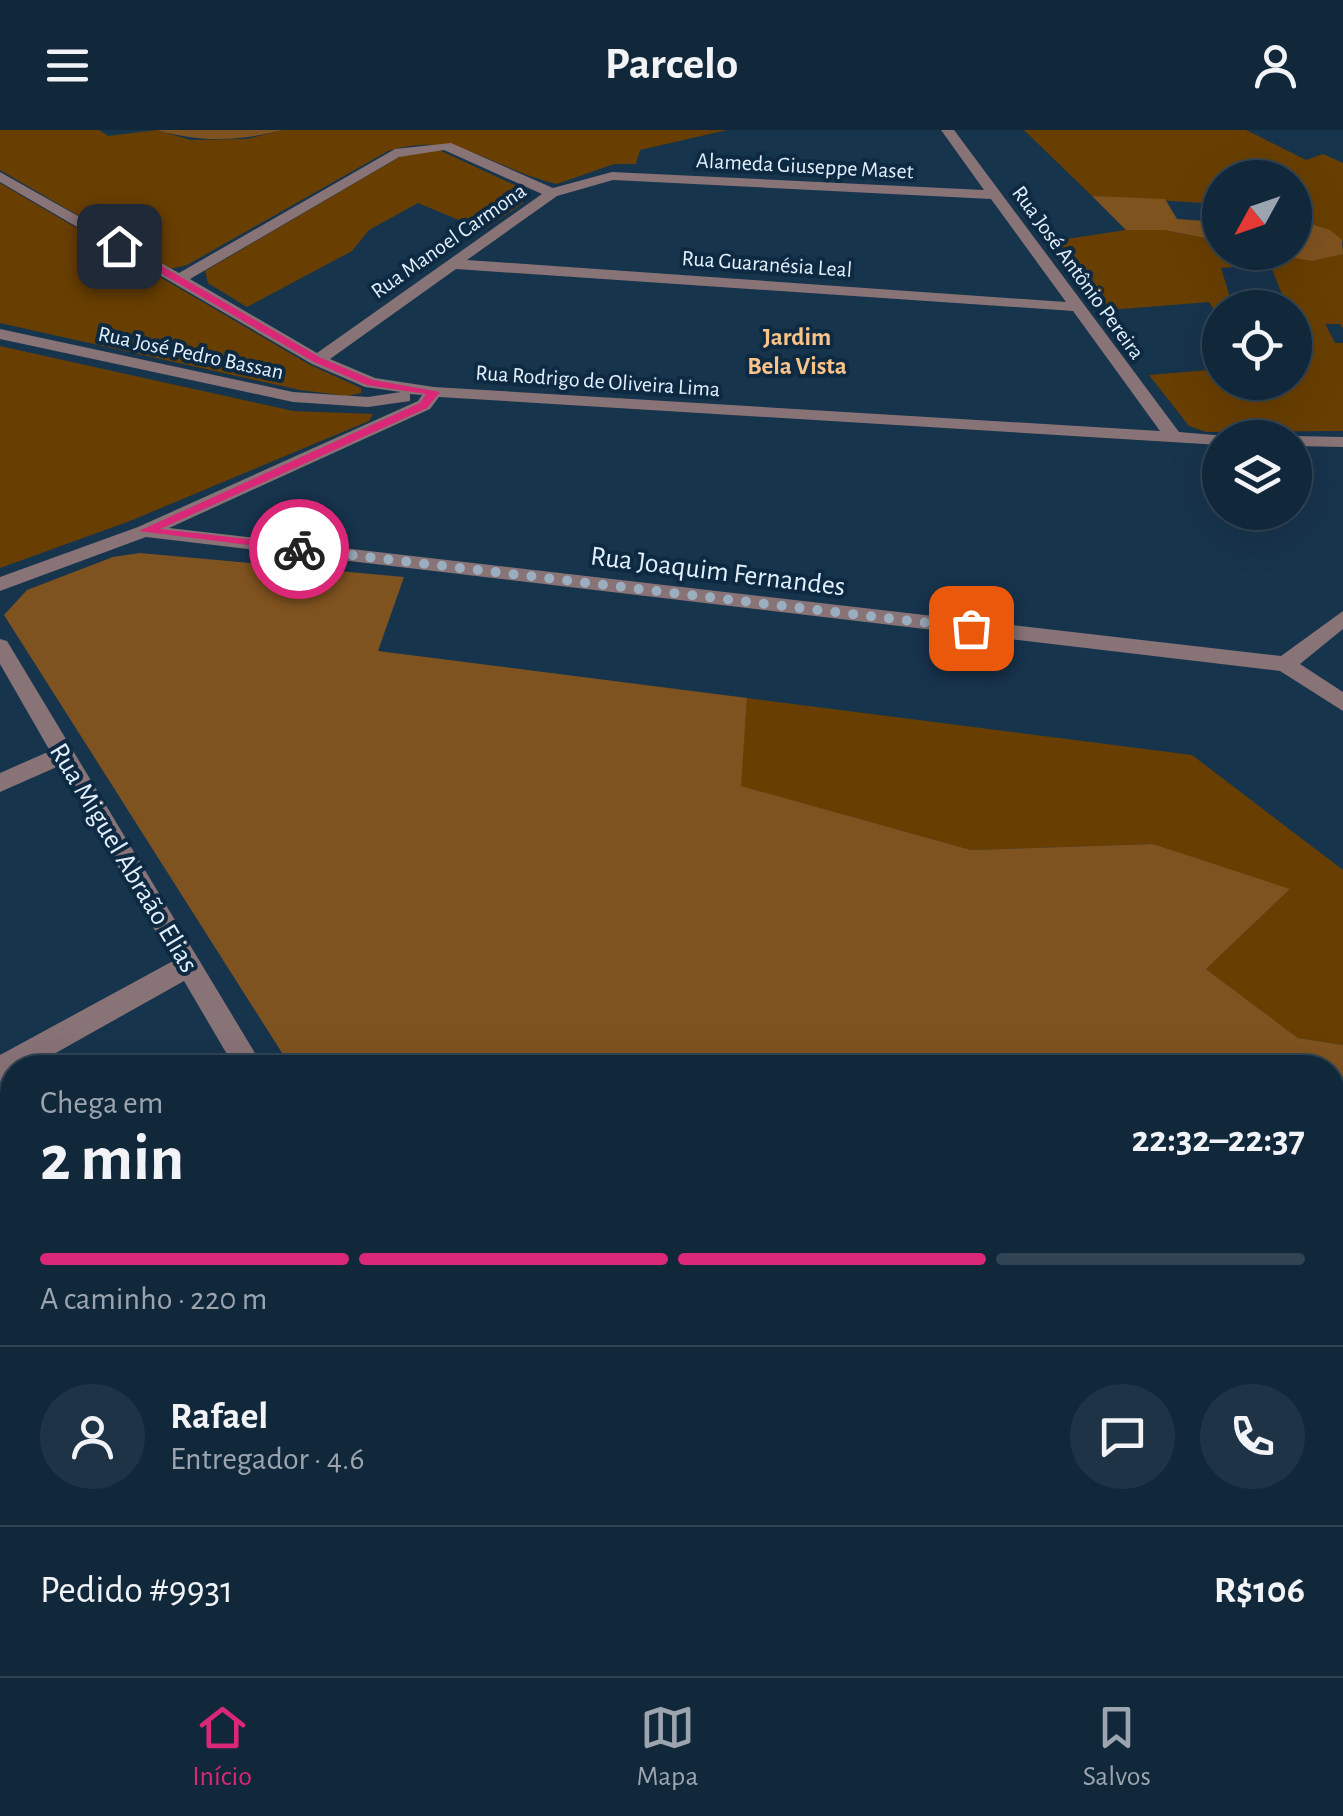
<!DOCTYPE html>
<html lang="pt">
<meta charset="utf-8">
<style>
body{margin:0;font-family:"Alegreya Sans",sans-serif;background:#1e3345;color:#f1f3f6;height:100vh;display:flex;flex-direction:column;font-size:38px;white-space:nowrap}
*{box-sizing:border-box;margin:0}
p{font-size:32px;color:#9ca5af}
.icon{flex:none;width:55px;height:55px;fill:none;stroke:currentColor;stroke-width:2;stroke-linecap:round;stroke-linejoin:round}
.map{position:relative;flex:1;overflow:hidden}
.side{position:absolute;left:0px;top:925px;width:1345px;height:622px;display:flex;flex-direction:column;background:#11273a;border-radius:40px 40px 0 0;box-shadow:0 10px 40px #0002,0 0 0 2px #304454}
.side>*{flex:none}
.needle{width:65px;rotate:230deg}
.buttons{position:absolute;left:1202px;top:30px;display:grid;gap:20px}
.buttons a{display:grid;place-items:center;width:110px;height:110px;border-radius:50%;background:#11273a;box-shadow:0 10px 40px #0002,0 0 0 2px #304454;font-size:50px}
.pin{position:absolute;display:grid;place-items:center;width:85px;height:85px;color:#fff;margin:-42px;border-radius:20px;box-shadow:0 5px 15px #0006}
.courier{position:absolute;display:grid;place-items:center;width:100px;height:100px;margin:-50px;border:8px solid #db2777;border-radius:50%;background:#fff;color:#222;box-shadow:0 2px 12px #0007}
.head em{font-style:normal;font-weight:700}
.head div{display:flex;flex-direction:column-reverse}
.head{display:flex;align-items:center;justify-content:space-between;height:170px;padding:0 40px}
h1{font-size:65px;font-weight:700;line-height:75px}
.bar{display:grid;grid-template-columns:repeat(4,1fr);gap:15px 10px;align-content:center;height:120px;padding:0 40px}
.bar i{height:12px;border-radius:8px;background:#304454}
.bar .on{background:#db2777}
.bar p{grid-column:span 4}
.line{display:flex;align-items:center;gap:25px;padding:0 40px;border-top:2px solid #304454}
.line div{flex:1}
.round{display:grid;place-items:center;flex:none;width:105px;height:105px;border-radius:52px;background:#1e3345}
header{display:flex;justify-content:space-between;align-items:center;height:130px;padding:0 40px;background:#11273a;font-size:45px;font-weight:700}
.dock{display:flex;justify-content:space-around;align-items:center;height:140px;border-top:2px solid #304454;background:#11273a;font-size:28px;color:#9ca5af}
.dock a{display:grid;justify-items:center;gap:5px}
.dock .on{color:#db2777}
.map>svg:first-child{display:block}
.green{fill:#693f01}
.forest{fill:#7f531f}
.lines{fill:none;stroke-linecap:round;stroke-linejoin:round}
.minor{fill:#887377;fill-rule:evenodd}
.route{fill:#db2777}
.done{stroke:#9baebf;stroke-width:10;stroke-dasharray:0 18}
.labels{text-anchor:middle;stroke-width:8;stroke-linejoin:round;paint-order:stroke}
.far-street-label{font-size:22px;fill:#e2effc;stroke:#0d2a42}
.far-neighbourhood-label{font-size:25px;font-weight:bold;fill:#fbc387;stroke:#0d2a42}
.street-label{font-size:28px;fill:#e2effc;stroke:#0d2a42}
</style>
<header><svg class="icon" aria-label="menu" viewBox="0 0 24 24"><path d="M4 6h16M4 12h16M4 18h16"/></svg>Parcelo<svg class="icon" aria-label="person" viewBox="0 0 24 24"><circle cx="12" cy="8" r="4"/><path d="M4 21q1-7 8-7t8 7"/></svg></header>
<div class="map">
<svg width="1343" height="1546" viewBox="0 0 1343 1546">
<rect width="100%" height="100%" fill="#17344d"/>
<g class="green">
<path d="M0,0h99l9,6 49,-6 33,10 57,-1 36,-9h444l-87,20 -4,14h-22l-57,20c-68,-16 -94,-54 -169,-33l-201,114 -17,4 -170,-99z"/>
<polygon points="1024,0 1246,0 1306,30 1323,24 1343,33 1343,112 1295,91 1295,48 1220,48 1220,66 1213,66 1219,74 1092,66"/>
<polygon points="439,20 523,59 523,73 483,100 418,73 369,100 352,121 247,177 208,153 205,141 401,26"/>
<polygon points="0,53 310,235 361,258 361,263 348,266 300,260 0,193"/>
<path d="M1126,100h38l56,11v11c43,1 81,11 123,2v75l-3,-5h-15l10,19h8v88l-137,1 -17,-6 -40,-51 71,-6v13h75v-74l-8,-1 -17,-43 -49,4 12,39 -13,1v12l-11,-18 -112,9 -51,-69z"/>
<polygon points="0,216 293,281 373,284 369,291 130,391 0,438"/>
<polygon points="747,568 1192,625 1343,740 1343,915 1298,908 1206,839 1289,760 1153,714 971,720 740,656"/>
</g>
<g class="forest">
<path d="M157,0h126c-44,11 -82,13 -126,0z"/>
<polygon points="1092,66 1165,69 1177,89 1220,92 1220,111 1164,100 1126,100"/>
<polygon points="1298,90 1330,100 1342,110 1343,124 1312,131 1266,123 1295,122"/>
<polygon points="140,423 404,447 378,521 747,568 741,656 971,720 1153,714 1290,759 1206,839 1298,908 1343,915 1343,1416 1333,1425 1332,938 291,937 4,485 27,460 113,427"/>
<polygon points="656,1535 1197,1535 1183,1546 663,1546"/>
</g>
<g class="lines">
<g class="minor">
<path d="M941,0h13l225,302 47,4 -6,2v7l-781,-48 -9,12 -261,119 1112,128 62,-45v18l-43,35 43,28v19l-63,-40 -1134,-134 -146,54v-14l138,-50 280,-126 4,-6 -12,-1v7l-42,6 -75,-5 -293,-63v-10l293,63 75,5 33,-5 -36,-5 -53,-23 -312,-182v-10l179,101 216,-124 56,-6 102,45 59,-16 372,18zM444,20l98,44 -225,159 -127,-74 209,-122zM613,50l378,19 75,103 -599,-42 90,-64zM456,139l617,42 87,120 -726,-44 -59,-9 -45,-19z"/>
<polygon points="1295,306 1343,307 1343,317 1295,316 1295,308 1289,308"/>
<polygon points="0,509 7,511 264,938 235,938 184,851 29,938 12,938 12,946 0,952 0,925 173,831 59,636 0,662 0,643 50,621 0,534"/>
<polygon points="1343,1445 1343,1485 1332,1490 1332,1449"/>
<polygon points="584,1535 623,1535 628,1546 588,1546"/>
<polygon points="1239,1535 1283,1535 1279,1546 1234,1546"/>
</g>
</g>
<polygon class="route" points="122,113 321,228 373,250 440,262 427,278 160,399 299,415 303,422 139,401 420,273 426,264 367,255 314,232 114,116"/>
<g class="lines">
<polyline class="done" points="299,419 971,498"/>
</g>
<g class="labels">
<g class="far-street-label">
<text transform="translate(805 35) rotate(3)" y="8">Alameda Giuseppe Maset</text>
<text transform="translate(448 110) rotate(-35)" y="8">Rua Manoel Carmona</text>
<text transform="translate(767 133) rotate(4)" y="8">Rua Guaranésia Leal</text>
<text transform="translate(1079 142) rotate(54)" y="8">Rua José Antônio Pereira</text>
<text transform="translate(191 222) rotate(12)" y="8">Rua José Pedro Bassan</text>
<text transform="translate(598 250) rotate(4)" y="8">Rua Rodrigo de Oliveira Lima</text>
</g>
<g class="far-neighbourhood-label">
<text x="797" y="215">Jardim<tspan x="797" dy="29">Bela Vista</tspan></text>
</g>
<g class="street-label">
<text transform="translate(718 440) rotate(7)" y="10">Rua Joaquim Fernandes</text>
<text transform="translate(125 727) rotate(59)" y="10">Rua Miguel Abraão Elias</text>
</g>
</g>
</svg>
<div class="buttons">
<a><svg class="needle" viewBox="-14 -14 28 28"><path d="M0-13l5 13h-10z" fill="#e53935"/><path d="M0 13l5-13h-10z" fill="#9ca5af"/></svg></a>
<a><svg class="icon" aria-label="locate" viewBox="0 0 24 24"><circle cx="12" cy="12" r="6"/><path d="M12 2v4M12 18v4M2 12h4M18 12h4"/></svg></a>
<a><svg class="icon" aria-label="layers" viewBox="0 0 24 24"><path d="M12 4l9 5-9 5-9-5zM3 14l9 5 9-5"/></svg></a>
</div>
<div class="pin" style="left:971px;top:498px;background:#ea580c"><svg class="icon" aria-label="bag" viewBox="0 0 24 24"><path d="M5 8h14l-1 12H6zM9 8a3 3 0 0 1 6 0"/></svg></div>
<div class="pin" style="left:119px;top:116px;background:#1f2937"><svg class="icon" aria-label="home" viewBox="0 0 24 24"><path d="M3 11l9-7 9 7M6 9v11h12V9"/></svg></div>
<div class="courier" style="left:299px;top:419px"><svg class="icon" aria-label="bike" viewBox="0 0 24 24"><circle cx="6" cy="16" r="4"/><circle cx="18" cy="16" r="4"/><path d="M6 16l4-8h5l3 8M10 8l3 8H6M13 5h3"/></svg></div>
<section class="side">
<div class="head"><div><h1>2 min</h1><p>Chega em</p></div><em>22:32–22:37</em></div>
<div class="bar"><i class="on"></i><i class="on"></i><i class="on"></i><i></i><p>A caminho · 220 m</p></div>
<div class="line" style="height:180px"><a class="round"><svg class="icon" aria-label="person" viewBox="0 0 24 24"><circle cx="12" cy="8" r="4"/><path d="M4 21q1-7 8-7t8 7"/></svg></a><div><b>Rafael</b><p>Entregador · 4.6</p></div><a class="round"><svg class="icon" aria-label="chat" viewBox="0 0 24 24"><path d="M4 5h16v11H9l-5 4z"/></svg></a><a class="round"><svg class="icon" aria-label="phone" viewBox="0 0 24 24"><path d="M5 4h4l2 5-3 2q2 4 5 5l2-3 5 2v4C11 20 4 13 5 4z"/></svg></a></div>
<div class="line" style="height:130px"><div>Pedido #9931</div><b>R$106</b></div>
</section>
</div>
<nav class="dock">
<a class="on"><svg class="icon" aria-label="home" viewBox="0 0 24 24"><path d="M3 11l9-7 9 7M6 9v11h12V9"/></svg>Início</a>
<a><svg class="icon" aria-label="map" viewBox="0 0 24 24"><path d="M3 6l6-2 6 2 6-2v14l-6 2-6-2-6 2zM9 4v14M15 6v14"/></svg>Mapa</a>
<a><svg class="icon" aria-label="saved" viewBox="0 0 24 24"><path d="M7 4h10v16l-5-4-5 4z"/></svg>Salvos</a>
</nav>
